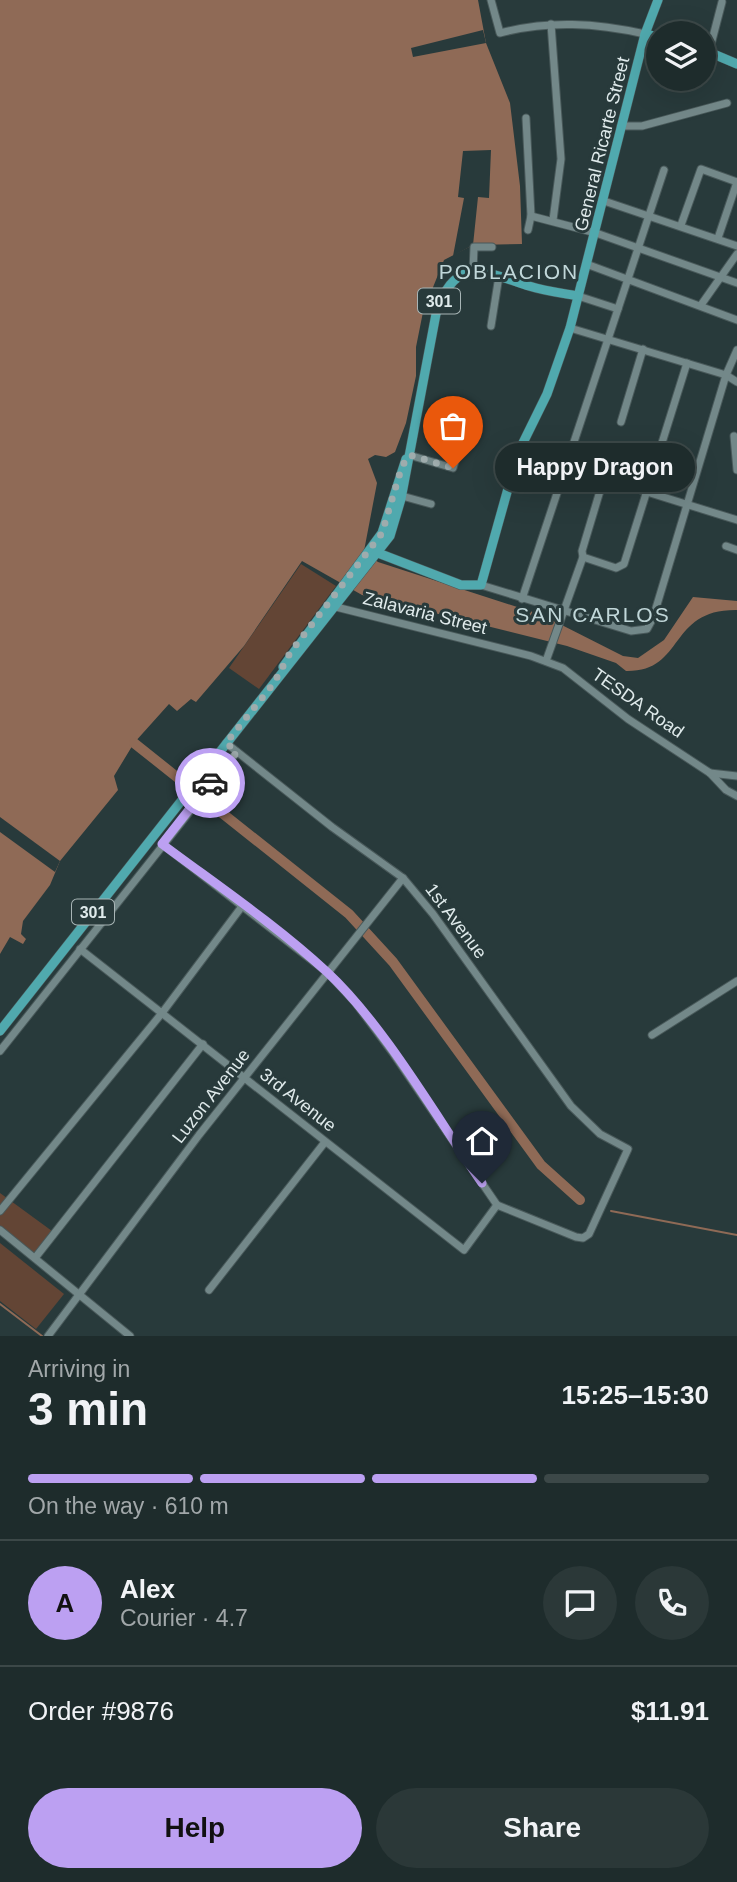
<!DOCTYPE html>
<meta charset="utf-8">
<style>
body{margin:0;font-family:Helvetica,sans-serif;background:#2b3838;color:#f1f3f6;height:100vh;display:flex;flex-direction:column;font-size:26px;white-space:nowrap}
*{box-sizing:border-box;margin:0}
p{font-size:23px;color:#a1a7a9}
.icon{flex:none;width:38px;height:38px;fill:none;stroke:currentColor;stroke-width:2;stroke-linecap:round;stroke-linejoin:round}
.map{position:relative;height:1336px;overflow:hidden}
.panel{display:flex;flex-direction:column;background:#1e2c2c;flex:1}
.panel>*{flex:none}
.controls{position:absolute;left:646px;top:21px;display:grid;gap:14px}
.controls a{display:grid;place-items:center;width:70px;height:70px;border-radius:50%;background:#1e2c2c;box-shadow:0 7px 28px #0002,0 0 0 2px #3c4848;font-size:35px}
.pin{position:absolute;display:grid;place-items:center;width:60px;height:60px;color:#fff;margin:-72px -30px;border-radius:50% 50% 50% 0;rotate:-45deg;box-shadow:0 0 7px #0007}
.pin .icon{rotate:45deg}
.courier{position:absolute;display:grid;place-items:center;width:70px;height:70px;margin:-35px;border:5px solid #bca0f2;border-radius:50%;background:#fff;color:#222;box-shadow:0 2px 9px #0007}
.bubble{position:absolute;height:49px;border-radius:24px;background:#1e2c2c;box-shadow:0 7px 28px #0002,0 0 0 2px #3c4848;font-size:23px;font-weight:700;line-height:49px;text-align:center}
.head em{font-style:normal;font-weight:700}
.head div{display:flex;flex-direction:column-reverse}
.head{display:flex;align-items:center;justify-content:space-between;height:119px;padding:0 28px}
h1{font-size:46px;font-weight:700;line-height:52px}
.bar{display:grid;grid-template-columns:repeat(4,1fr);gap:10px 7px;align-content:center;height:84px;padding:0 28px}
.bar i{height:9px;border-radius:5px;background:#3c4848}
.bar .selected{background:#bca0f2}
.bar p{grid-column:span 4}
.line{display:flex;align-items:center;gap:18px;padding:0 28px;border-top:2px solid #3c4848}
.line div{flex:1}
.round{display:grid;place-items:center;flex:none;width:74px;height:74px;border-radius:37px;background:#2b3838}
.primary-button{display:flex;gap:14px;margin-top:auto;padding:14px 28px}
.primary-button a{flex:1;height:80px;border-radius:42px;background:#bca0f2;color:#111;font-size:28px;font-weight:700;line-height:80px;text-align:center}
.primary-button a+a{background:#2b3838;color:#f1f3f6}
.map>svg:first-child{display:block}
.green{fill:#634535}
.water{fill:#8f6a56}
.pier{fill:#283a3b}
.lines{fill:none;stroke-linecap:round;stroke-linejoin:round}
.stream{stroke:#8f6a56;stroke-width:2}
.river{stroke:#8f6a56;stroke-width:10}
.minor-casing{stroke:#49595a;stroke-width:9}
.major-casing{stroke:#49595a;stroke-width:10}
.minor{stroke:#738889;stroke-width:7}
.major{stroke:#50a9ae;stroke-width:9}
.done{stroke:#9facad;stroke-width:7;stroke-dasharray:0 12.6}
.route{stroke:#bca0f2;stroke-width:9}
.labels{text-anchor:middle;stroke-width:6;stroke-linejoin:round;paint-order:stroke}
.shield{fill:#283a3b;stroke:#a8b5b6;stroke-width:2}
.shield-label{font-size:16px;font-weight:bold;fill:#dfeaeb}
.street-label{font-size:18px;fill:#dfeaeb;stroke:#283a3b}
.quarter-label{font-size:21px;letter-spacing:2px;fill:#c1d7d9;stroke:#283a3b}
</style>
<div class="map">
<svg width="737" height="1336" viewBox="0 0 737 1336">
<rect width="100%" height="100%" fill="#283a3b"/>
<g class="green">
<polygon points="301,564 336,586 259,689 229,668"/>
<polygon points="0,1193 52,1231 34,1254 0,1228"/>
<polygon points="0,1243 64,1294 36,1329 0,1301"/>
</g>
<path class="water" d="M0,0h478l8,43 24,60 10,83 2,58 -49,1 -29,15 -21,52 -7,35v29l-10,47 -11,29 -9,5 -11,-2 -7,4 9,24 -13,68 14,11 164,53 81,41 15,2 26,-18 29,-43 44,4v9c-70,-1 -51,62 -111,61l-10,-8 -49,-17 -205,-51 -60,-34 -58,85 -48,56 -5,-3 -14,12 -8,-7 -35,39 -20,33 4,14 -58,71 -10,24 -27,36 -2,13 5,5 -3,5 -13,-7 -10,17z"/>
<g class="pier">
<polygon points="483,30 486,43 413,57 411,48"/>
<polygon points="491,150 489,198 478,197 473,245 453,256 464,198 458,197 463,151"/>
<polygon points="0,817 60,861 55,872 0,832"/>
</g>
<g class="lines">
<g class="stream">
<polyline points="611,1211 737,1235"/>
<polyline points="0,1304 42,1336"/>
</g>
<polyline class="river" points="134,743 349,914 393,962 541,1165 580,1200"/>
<g class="minor-casing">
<g id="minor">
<path d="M491,0l9,33c49,-13 96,-10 145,1"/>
<polyline points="551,24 561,159 553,220"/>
<polyline points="709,52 722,2"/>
<polyline points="526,118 531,216 528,230"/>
<polyline points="621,126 642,126 727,103"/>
<polyline points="604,201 737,246"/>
<polyline points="531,216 596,233 737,283"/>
<polyline points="681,225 701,169 737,182"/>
<polyline points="718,238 737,182"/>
<polyline points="589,265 737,320"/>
<polyline points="473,271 474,247 492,247"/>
<polyline points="578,296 618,309"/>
<polyline points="701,305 737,254"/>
<polyline points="491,326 499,276"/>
<polyline points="570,328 726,375 737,382"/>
<polyline points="621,422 643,349"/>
<polyline points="734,436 737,470"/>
<polyline points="409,455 453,468 465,429"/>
<polyline points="561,479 600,491 615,482 737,520"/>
<polyline points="402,496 431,504"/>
<polyline points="726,546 737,550"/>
<polyline points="583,557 616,568 624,564 687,363"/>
<polyline points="481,585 631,631 647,629 653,618 726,375 737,350"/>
<polyline points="522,599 664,170"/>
<polyline points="336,607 531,656 563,668 628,719 710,773 726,790 737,796"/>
<polyline points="546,661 583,557 582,551 600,491"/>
<polyline points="710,773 737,776"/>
<polyline points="162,844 327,972 355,1002 393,1053 497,1205"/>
<polyline points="80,949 464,1250 497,1205 576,1237 583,1238 589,1234 628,1149 600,1134 571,1106 433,914 403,878 332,827 226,743"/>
<polyline points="652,1035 737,981"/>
<polyline points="0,1051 237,752"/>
<polyline points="0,1211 162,1013 243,905"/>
<polyline points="0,1230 130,1336"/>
<polyline points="35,1258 203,1044"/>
<polyline points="209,1290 325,1142"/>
<polyline points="48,1336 199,1135 403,878"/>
</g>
</g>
<g class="major-casing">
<g id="major">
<polyline points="645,34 658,37"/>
<polyline points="704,50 737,64"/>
<polyline points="378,553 461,585 481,585 518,453 547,394 570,328 645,34 658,0"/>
<polyline points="283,667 382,533 406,459"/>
<path d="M0,1031l390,-495 11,-37 35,-185c18,-59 47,-43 93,-28 16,5 32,7 49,10"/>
</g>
</g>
<use href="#minor" class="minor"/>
<use href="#major" class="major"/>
</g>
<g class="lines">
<polyline class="done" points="210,783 237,752 226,743 274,683 290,653 382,533 402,466 410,455 453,468"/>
<path class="route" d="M210,783l-48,61c55,41 114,81 165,128 57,53 110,146 155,211"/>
</g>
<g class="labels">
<g class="shield">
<rect x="418" y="288.5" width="42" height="25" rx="5"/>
<rect x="72" y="899.5" width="42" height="25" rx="5"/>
</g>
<g class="shield-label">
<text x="439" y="307">301</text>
<text x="93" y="918">301</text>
</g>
<g class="street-label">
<text transform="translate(602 144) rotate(-76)" y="6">General Ricarte Street</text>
<text transform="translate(425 613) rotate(14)" y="6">Zalavaria Street</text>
<text transform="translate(638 703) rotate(35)" y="6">TESDA Road</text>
<text transform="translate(456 921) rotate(53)" y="6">1st Avenue</text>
<text transform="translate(211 1096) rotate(-52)" y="6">Luzon Avenue</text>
<text transform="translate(298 1100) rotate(38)" y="6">3rd Avenue</text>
</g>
<g class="quarter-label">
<text x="509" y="279">POBLACION</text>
<text x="593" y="622">SAN CARLOS</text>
</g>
</g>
</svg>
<div class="controls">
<a><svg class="icon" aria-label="layers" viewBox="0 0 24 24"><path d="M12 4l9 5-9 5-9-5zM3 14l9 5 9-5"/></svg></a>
</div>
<div class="pin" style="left:453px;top:468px;background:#ea580c"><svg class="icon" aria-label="bag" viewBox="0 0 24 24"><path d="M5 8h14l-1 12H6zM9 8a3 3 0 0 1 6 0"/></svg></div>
<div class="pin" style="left:482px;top:1183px;background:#1f2937"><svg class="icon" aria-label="home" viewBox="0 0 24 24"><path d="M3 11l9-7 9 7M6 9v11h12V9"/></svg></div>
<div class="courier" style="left:210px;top:783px"><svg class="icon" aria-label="car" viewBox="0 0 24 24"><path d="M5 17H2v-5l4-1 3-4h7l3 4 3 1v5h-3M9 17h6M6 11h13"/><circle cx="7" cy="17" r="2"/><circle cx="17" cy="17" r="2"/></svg></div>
<div class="bubble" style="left:495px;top:443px;width:200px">Happy Dragon</div>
</div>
<section class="panel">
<div class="head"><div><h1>3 min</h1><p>Arriving in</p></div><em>15:25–15:30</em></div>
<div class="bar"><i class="selected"></i><i class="selected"></i><i class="selected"></i><i></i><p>On the way · 610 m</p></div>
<div class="line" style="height:126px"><b class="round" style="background:#bca0f2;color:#111">A</b><div><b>Alex</b><p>Courier · 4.7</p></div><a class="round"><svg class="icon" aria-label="chat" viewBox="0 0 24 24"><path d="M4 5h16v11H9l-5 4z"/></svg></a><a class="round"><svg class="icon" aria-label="phone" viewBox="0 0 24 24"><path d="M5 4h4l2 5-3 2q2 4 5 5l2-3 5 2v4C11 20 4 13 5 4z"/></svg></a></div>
<div class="line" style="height:91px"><div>Order #9876</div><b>$11.91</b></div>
<div class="primary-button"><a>Help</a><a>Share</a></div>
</section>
